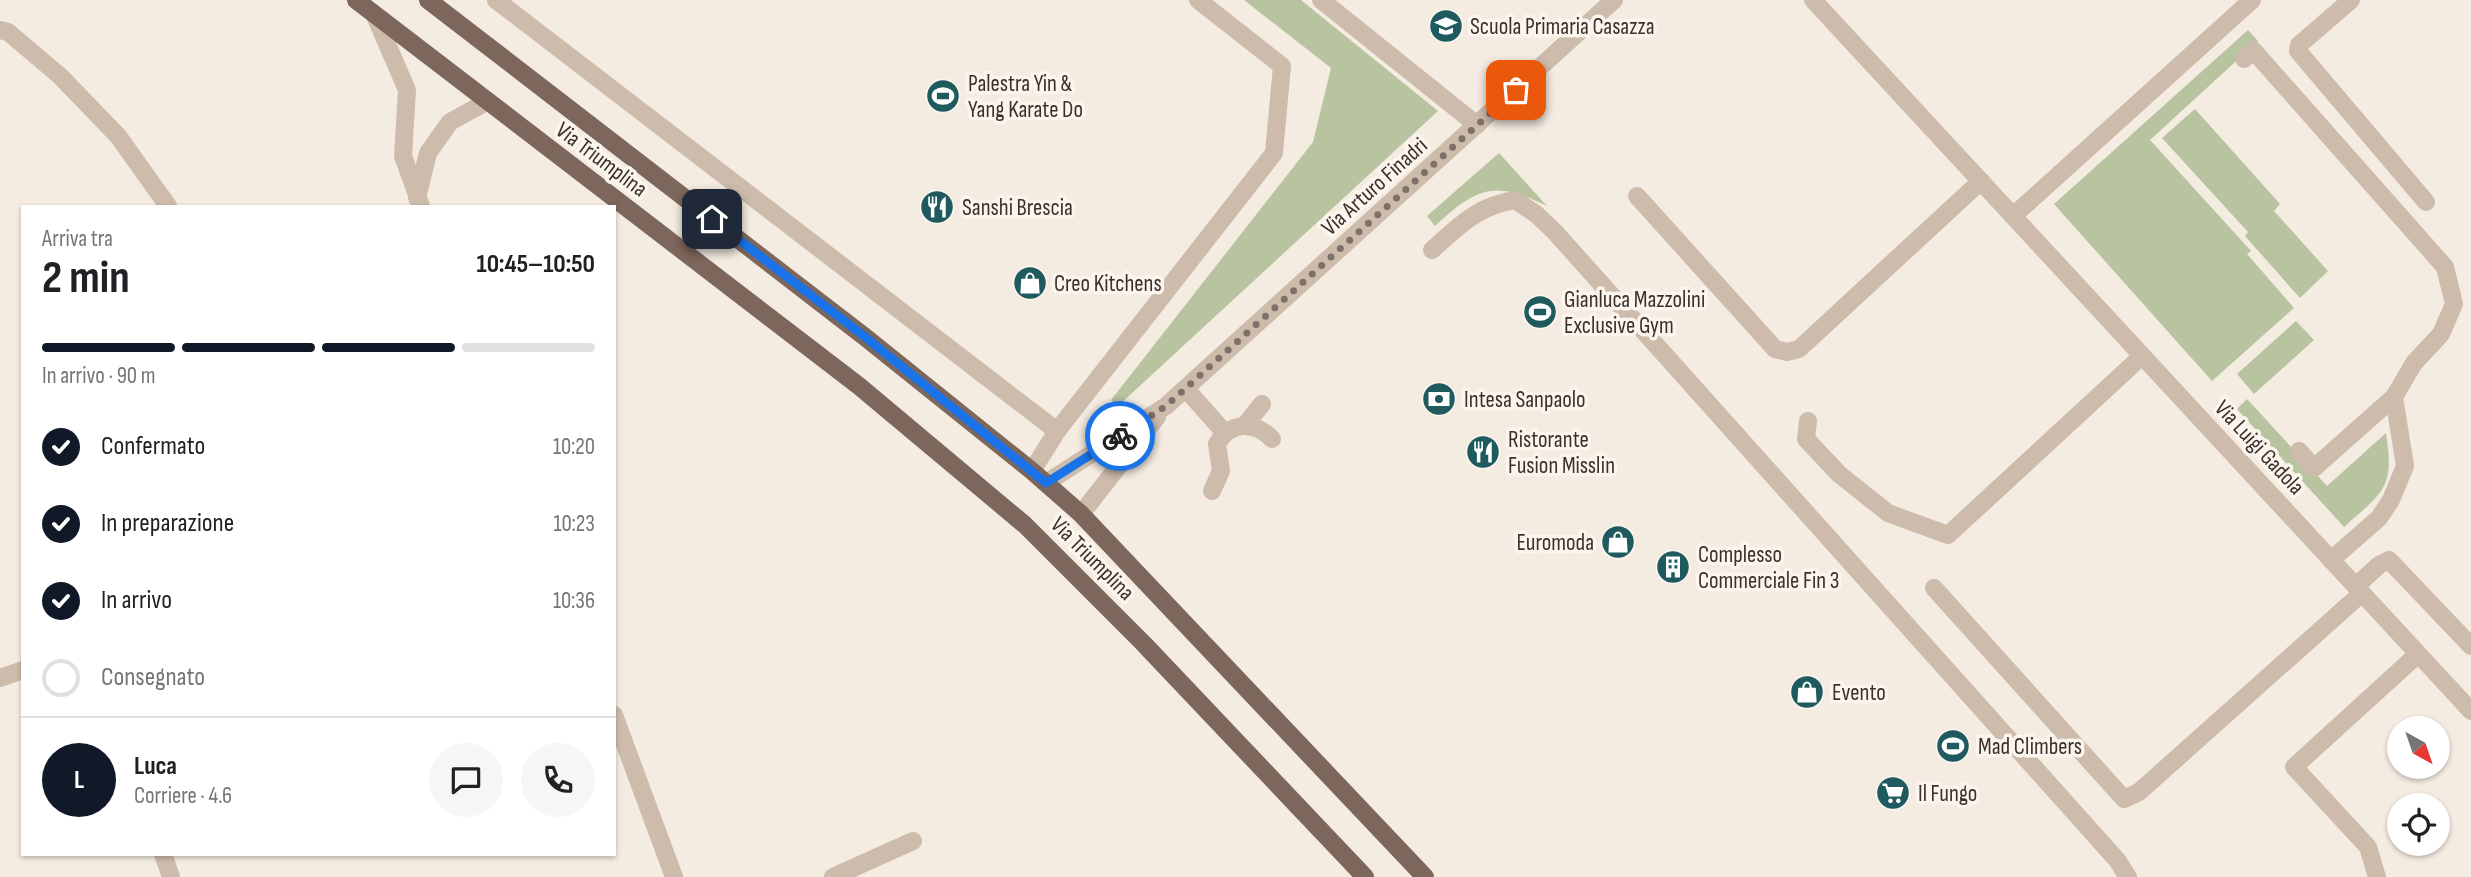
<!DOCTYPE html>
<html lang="it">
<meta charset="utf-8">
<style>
body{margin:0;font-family:"Sofia Sans Condensed",sans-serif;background:#f6f6f6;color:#202124;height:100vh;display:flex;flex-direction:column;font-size:26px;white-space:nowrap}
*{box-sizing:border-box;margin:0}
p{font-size:23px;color:#757577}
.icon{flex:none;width:38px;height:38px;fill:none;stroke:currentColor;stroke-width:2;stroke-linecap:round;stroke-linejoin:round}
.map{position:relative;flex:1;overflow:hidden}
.side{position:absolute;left:21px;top:205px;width:595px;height:651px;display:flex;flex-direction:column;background:#fff;border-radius:0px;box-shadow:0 2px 5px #0004}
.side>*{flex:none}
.needle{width:46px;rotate:140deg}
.fabs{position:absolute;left:2387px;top:716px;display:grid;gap:14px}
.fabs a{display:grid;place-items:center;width:63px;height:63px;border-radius:50%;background:#fff;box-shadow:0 2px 5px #0004;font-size:35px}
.pin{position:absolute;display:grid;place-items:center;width:60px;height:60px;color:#fff;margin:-30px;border-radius:14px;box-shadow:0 4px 10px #0006}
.courier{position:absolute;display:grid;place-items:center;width:70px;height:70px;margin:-35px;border:5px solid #1a73e8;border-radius:50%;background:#fff;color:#222;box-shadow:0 2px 9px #0007}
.head em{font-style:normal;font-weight:700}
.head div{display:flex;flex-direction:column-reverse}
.head{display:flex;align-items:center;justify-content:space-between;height:119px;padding:0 21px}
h1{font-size:46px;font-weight:700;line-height:52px}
.bar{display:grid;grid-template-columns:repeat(4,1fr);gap:10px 7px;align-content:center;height:84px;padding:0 21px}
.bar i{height:9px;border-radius:5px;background:#e0e0e0}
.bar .selected{background:#111827}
.bar p{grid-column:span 4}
.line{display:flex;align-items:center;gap:18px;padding:0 21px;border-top:2px solid #e0e0e0}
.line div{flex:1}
.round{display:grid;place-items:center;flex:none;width:74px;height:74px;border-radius:37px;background:#f6f6f6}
ol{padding:0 21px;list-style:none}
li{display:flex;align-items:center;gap:21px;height:77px}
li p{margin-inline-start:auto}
li .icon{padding:7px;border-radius:50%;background:#111827;color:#fff;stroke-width:4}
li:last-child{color:#757577}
li i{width:38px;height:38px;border:4px solid #e0e0e0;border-radius:50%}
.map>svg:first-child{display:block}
.green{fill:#b8c4a0}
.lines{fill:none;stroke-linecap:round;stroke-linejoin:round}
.minor{stroke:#cdbbac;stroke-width:18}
.major{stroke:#7d675c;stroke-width:18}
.done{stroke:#7c716b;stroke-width:7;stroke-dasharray:0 12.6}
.route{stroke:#1a73e8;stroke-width:9}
.labels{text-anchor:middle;stroke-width:7;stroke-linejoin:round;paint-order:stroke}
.poi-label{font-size:23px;fill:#3b302b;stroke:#fbf5ee;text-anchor:start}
.street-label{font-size:23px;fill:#3b302b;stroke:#fbf5ee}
</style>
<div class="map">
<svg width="2471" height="877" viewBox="0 0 2471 877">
<rect width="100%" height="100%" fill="#f4ebe1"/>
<g class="green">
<polygon points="1244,0 1301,0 1438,111 1118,406 1111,400 1313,142 1331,68"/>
<polygon points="2248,30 2258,41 2150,140 2251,251 2247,254 2294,308 2212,381 2054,204"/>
<polygon points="2195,109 2280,204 2274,211 2328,271 2300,298 2245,236 2248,232 2162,138"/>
<path d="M1499,153l48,53c-52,-26 -70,-19 -112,20l-8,-10z"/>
<polygon points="2296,321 2314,340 2254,394 2237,374"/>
<path d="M2247,399l80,87 59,-53c9,56 -3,59 -42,94l-107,-118z"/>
</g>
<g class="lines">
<g class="minor">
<polyline points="496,0 1057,431"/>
<polyline points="1321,0 1477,125"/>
<polyline points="1813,0 2471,711"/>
<polyline points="2351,0 2299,45 2298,51 2426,202"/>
<polyline points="375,16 407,90 403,156 421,206"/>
<polyline points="0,30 8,32 60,76 118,136 168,206"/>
<polyline points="2244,59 2253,50 2445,267 2454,304 2441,334 2414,363 2394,397 2314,468 2299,451"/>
<polyline points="1637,196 1775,349 1787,352 1799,349 1981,181"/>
<polyline points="417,198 428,153 450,122 486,102"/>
<polyline points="2013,216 2252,0"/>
<path d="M1432,250c27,-24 45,-44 83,-50l21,14 18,17 563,629 11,17"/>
<polyline points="1186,389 1225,433"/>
<polyline points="1808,421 1806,439 1839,474 1888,513 1948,535 2142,356"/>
<polyline points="1245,425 1262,404"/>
<polyline points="1032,471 1057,431 1274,153 1282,66 1198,0"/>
<polyline points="1046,483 1166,406 1614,0"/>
<path d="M1212,491l9,-20 -4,-27c13,-23 38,-23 55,-5"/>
<polyline points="1081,514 1157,417"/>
<polyline points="2331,560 2379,518 2391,500 2405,466 2394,397"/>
<polyline points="2356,586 2379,565 2389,560 2471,646"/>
<polyline points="1934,588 2124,799 2139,792 2362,593"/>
<polyline points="0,678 23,670"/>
<polyline points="614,715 674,877"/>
<polyline points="163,854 171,877"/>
<polyline points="833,877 913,841"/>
<polyline points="2377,877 2368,847 2294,767 2418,654"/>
</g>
<g class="major">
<polyline points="356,0 859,386 1025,525 1143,643 1365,877"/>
<polyline points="428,0 865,337 1032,471 1081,514 1425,877"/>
</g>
</g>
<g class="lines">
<polyline class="done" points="1120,436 1166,406 1516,90"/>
<polyline class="route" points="712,219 865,337 1046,483 1120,436"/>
</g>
<defs>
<g id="school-disc" transform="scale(1.75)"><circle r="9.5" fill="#1f5a5e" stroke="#fbf5ee"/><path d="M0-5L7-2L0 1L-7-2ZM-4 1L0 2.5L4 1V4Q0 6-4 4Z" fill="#fff"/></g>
<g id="stadium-disc" transform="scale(1.75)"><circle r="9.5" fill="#1f5a5e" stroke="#fbf5ee"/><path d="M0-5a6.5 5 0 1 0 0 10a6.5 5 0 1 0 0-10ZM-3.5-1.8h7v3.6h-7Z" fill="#fff"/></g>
<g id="restaurant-disc" transform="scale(1.75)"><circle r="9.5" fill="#1f5a5e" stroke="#fbf5ee"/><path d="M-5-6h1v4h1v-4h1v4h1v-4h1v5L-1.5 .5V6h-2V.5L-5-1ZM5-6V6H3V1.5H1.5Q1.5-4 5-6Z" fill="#fff"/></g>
<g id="shop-disc" transform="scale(1.75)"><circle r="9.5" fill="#1f5a5e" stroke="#fbf5ee"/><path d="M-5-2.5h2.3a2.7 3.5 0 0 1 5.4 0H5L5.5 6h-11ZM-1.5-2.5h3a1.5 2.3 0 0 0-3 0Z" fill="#fff"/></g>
<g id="bank-disc" transform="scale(1.75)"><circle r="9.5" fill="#1f5a5e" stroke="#fbf5ee"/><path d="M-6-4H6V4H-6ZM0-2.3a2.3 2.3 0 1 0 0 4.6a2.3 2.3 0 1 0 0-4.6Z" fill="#fff"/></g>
<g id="building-disc" transform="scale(1.75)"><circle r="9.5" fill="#1f5a5e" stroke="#fbf5ee"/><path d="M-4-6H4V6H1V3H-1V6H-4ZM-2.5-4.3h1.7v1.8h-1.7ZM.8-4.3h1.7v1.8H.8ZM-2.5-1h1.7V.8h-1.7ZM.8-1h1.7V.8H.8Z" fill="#fff"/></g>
<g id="supermarket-disc" transform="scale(1.75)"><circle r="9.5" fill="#1f5a5e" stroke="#fbf5ee"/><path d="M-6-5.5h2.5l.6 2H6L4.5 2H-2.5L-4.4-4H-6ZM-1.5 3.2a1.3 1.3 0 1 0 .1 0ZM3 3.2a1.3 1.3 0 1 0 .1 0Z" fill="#fff"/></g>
</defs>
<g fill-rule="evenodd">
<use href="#school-disc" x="1446" y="26"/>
<use href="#stadium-disc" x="943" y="96"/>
<use href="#restaurant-disc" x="937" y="207"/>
<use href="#shop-disc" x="1030" y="283"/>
<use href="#stadium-disc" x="1540" y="312"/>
<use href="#bank-disc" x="1439" y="399"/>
<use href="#restaurant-disc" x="1483" y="452"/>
<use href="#shop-disc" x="1618" y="542"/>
<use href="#building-disc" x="1673" y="567"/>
<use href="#shop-disc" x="1807" y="692"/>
<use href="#stadium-disc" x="1953" y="746"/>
<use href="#supermarket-disc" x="1893" y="793"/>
</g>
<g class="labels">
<g class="poi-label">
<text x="1470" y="34">Scuola Primaria Casazza</text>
<text x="968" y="91">Palestra Yin &amp;<tspan x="968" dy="26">Yang Karate Do</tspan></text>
<text x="962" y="215">Sanshi Brescia</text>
<text x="1054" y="291">Creo Kitchens</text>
<text x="1564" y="307">Gianluca Mazzolini<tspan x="1564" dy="26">Exclusive Gym</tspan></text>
<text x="1464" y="407">Intesa Sanpaolo</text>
<text x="1508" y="447">Ristorante<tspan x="1508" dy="26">Fusion Misslin</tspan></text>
<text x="1594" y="550" text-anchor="end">Euromoda</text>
<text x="1698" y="562">Complesso<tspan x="1698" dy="26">Commerciale Fin 3</tspan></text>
<text x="1832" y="700">Evento</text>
<text x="1978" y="754">Mad Climbers</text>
<text x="1918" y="801">Il Fungo</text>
</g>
<g class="street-label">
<text transform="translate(602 159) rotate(37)" y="8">Via Triumplina</text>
<text transform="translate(1374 186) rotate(-42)" y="8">Via Arturo Finadri</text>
<text transform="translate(2260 447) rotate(47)" y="8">Via Luigi Gadola</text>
<text transform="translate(1093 558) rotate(45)" y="8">Via Triumplina</text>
</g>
</g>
</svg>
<div class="fabs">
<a><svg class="needle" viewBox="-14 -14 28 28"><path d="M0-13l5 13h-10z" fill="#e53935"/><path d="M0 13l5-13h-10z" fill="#757577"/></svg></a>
<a><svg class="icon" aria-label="locate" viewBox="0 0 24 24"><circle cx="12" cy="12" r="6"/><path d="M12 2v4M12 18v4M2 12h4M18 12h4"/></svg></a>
</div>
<div class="pin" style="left:1516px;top:90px;background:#ea580c"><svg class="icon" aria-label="bag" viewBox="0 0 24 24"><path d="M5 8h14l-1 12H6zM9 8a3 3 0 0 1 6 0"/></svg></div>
<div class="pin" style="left:712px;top:219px;background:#1f2937"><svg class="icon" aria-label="home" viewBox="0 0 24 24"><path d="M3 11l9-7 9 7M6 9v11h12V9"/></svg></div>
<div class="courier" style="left:1120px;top:436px"><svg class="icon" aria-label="bike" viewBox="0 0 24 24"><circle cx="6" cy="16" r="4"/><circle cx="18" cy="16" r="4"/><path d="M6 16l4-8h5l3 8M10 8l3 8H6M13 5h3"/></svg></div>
<section class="side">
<div class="head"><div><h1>2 min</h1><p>Arriva tra</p></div><em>10:45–10:50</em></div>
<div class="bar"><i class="selected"></i><i class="selected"></i><i class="selected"></i><i></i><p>In arrivo · 90 m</p></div>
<ol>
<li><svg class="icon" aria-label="check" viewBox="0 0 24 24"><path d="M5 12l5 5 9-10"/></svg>Confermato<p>10:20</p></li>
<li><svg class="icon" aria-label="check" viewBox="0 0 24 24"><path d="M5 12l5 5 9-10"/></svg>In preparazione<p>10:23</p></li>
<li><svg class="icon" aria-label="check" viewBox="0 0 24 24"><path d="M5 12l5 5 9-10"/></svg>In arrivo<p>10:36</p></li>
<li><i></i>Consegnato</li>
</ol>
<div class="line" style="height:126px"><b class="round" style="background:#111827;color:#fff">L</b><div><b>Luca</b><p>Corriere · 4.6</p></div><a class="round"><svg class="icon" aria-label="chat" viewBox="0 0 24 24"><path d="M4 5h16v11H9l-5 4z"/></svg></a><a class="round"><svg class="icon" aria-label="phone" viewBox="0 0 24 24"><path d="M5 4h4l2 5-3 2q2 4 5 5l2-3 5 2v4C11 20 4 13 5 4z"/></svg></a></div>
</section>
</div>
